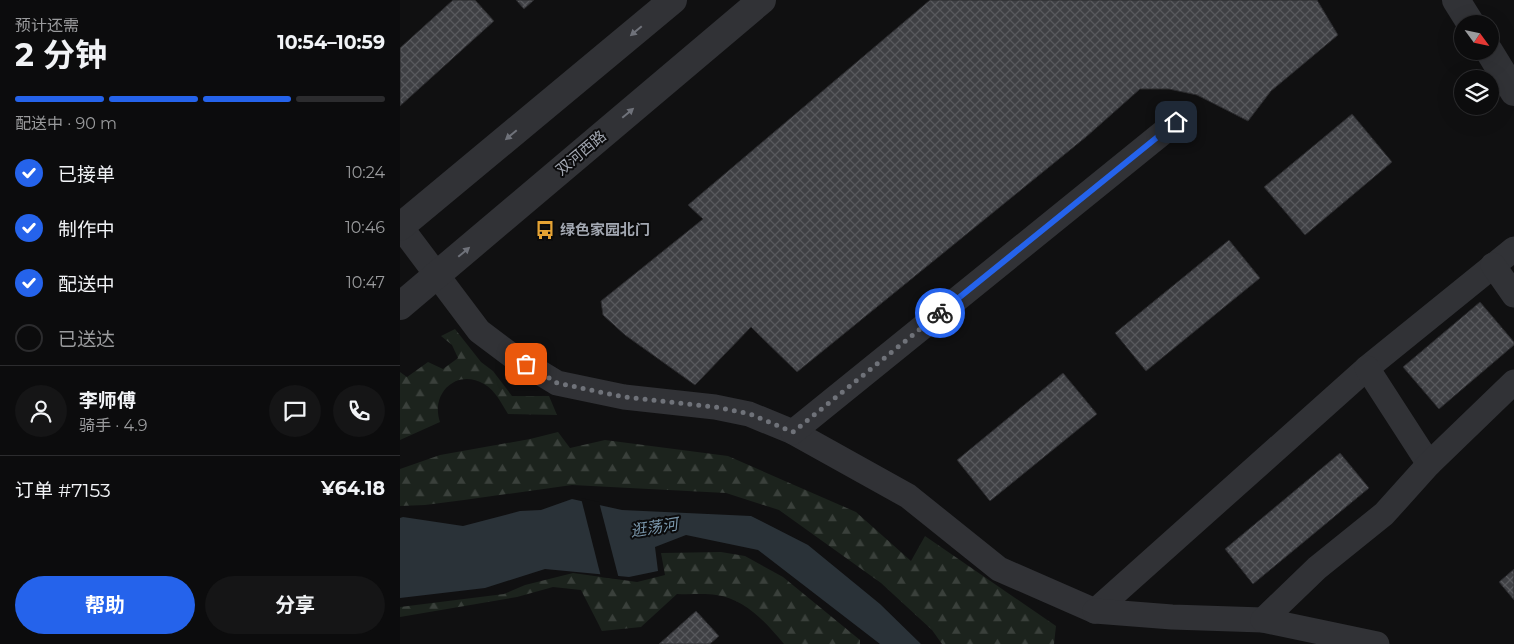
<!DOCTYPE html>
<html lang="zh">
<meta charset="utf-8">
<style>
body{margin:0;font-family:Montserrat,"Noto Sans SC",sans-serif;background:#151516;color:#f1f3f6;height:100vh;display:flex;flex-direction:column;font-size:19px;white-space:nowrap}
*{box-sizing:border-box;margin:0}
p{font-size:16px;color:#9a9b9d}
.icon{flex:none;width:28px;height:28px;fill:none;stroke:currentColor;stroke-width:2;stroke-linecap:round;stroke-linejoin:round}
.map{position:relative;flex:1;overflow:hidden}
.drawer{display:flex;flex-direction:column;background:#0c0c0d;width:400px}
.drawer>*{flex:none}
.needle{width:32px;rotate:123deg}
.buttons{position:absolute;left:1054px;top:15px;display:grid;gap:10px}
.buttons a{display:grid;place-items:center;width:45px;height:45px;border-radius:50%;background:#0c0c0d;box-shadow:0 5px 20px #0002,0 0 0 1px #2c2c2e;font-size:25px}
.pin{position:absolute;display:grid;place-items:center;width:42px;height:42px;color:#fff;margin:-21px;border-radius:10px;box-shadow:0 2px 8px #0006}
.courier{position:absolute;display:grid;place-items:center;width:50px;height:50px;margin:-25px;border:4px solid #2563eb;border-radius:50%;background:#fff;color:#222;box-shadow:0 1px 6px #0007}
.head em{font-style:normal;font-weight:700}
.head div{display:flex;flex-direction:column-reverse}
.head{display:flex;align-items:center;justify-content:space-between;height:85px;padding:0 15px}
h1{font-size:32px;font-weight:700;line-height:38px}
.bar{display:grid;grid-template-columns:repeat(4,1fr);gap:8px 5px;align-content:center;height:60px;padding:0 15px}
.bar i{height:6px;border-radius:4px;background:#2c2c2e}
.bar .selected{background:#2563eb}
.bar p{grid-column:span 4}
.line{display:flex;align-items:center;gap:12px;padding:0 15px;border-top:1px solid #2c2c2e}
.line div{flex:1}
.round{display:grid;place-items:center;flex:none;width:52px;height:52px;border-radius:26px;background:#151516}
ol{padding:0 15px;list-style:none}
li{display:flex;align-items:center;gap:15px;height:55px}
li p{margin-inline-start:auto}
li .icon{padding:5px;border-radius:50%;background:#2563eb;color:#fff;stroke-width:4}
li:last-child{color:#9a9b9d}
li i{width:28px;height:28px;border:2px solid #2c2c2e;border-radius:50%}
.action{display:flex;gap:10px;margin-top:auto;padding:10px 15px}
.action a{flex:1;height:58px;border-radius:30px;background:#2563eb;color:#fff;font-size:20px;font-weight:700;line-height:58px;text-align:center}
.action a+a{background:#151516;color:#f1f3f6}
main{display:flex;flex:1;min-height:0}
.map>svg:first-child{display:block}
.forest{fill:url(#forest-firs)}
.water{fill:#2a3238}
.pier{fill:#101011}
.building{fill:url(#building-cross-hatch);stroke:#2a2a2d}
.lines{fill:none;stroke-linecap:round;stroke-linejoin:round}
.minor{stroke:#313236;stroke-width:25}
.tertiary{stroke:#313236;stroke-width:28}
.oneway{fill:#6f727a}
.done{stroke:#6f7279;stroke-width:5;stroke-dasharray:0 9}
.route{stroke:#2563eb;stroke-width:6}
.labels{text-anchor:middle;stroke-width:4;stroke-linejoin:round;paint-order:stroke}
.street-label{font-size:15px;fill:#a2a7b1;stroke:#0b0b0c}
.poi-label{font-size:15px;font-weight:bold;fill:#a2a7b1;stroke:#0b0b0c;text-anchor:start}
.water-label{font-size:16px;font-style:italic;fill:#7a96aa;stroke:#0b0b0c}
</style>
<main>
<section class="drawer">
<div class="head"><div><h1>2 分钟</h1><p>预计还需</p></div><em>10:54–10:59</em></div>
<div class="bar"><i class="selected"></i><i class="selected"></i><i class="selected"></i><i></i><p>配送中 · 90 m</p></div>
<ol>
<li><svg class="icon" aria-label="check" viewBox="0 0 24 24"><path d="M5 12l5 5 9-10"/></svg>已接单<p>10:24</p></li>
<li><svg class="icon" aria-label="check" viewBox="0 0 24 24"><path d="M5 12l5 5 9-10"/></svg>制作中<p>10:46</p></li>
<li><svg class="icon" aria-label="check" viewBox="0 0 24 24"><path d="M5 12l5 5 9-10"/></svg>配送中<p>10:47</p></li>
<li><i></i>已送达</li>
</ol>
<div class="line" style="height:90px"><a class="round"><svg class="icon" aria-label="person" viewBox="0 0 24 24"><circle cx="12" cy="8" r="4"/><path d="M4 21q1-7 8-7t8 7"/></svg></a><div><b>李师傅</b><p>骑手 · 4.9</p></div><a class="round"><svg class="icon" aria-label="chat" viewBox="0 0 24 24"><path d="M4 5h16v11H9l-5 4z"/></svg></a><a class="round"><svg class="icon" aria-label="phone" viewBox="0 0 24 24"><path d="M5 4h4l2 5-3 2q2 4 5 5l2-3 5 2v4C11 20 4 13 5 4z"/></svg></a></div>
<div class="line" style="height:65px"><div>订单 #7153</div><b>¥64.18</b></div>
<div class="action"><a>帮助</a><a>分享</a></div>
</section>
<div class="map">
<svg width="1114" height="644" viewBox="0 0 1114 644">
<defs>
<pattern id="forest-firs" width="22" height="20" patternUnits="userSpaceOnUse" patternTransform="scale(1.25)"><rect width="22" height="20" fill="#1c231d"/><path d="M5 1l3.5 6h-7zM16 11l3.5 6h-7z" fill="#3a403b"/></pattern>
<pattern id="building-cross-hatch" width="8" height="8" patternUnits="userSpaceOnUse" patternTransform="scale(1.25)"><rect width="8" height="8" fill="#3f4044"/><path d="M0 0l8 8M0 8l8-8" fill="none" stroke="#58595d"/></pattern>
</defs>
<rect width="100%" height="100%" fill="#101011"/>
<g class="forest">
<path d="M55,329l26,33 12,9 19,25h37l8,19 -49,-1c-7,-11 -12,-23 -24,-30 -27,-16 -54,9 -44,38l-40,18v-68l7,5 21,-15 15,7 15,-11 -6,-13 -11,-9z"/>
<polygon points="158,432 170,448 205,440 328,456 456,512 511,561 525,536 656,626 654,644 542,644 532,630 481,583 379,510 326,493 172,485 64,500 25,505 0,506 0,469 40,455 130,439"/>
<path d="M321,552l24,4 38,21 77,63v4h-76c-18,-21 -38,-45 -68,-49 -12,-2 -26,0 -39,-1l-36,33 -39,4 -21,-41 -28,-3 -36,10 -117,20v-10l104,-13 21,-9 48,-12 64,9 28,-7 -4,-22z"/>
</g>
<polygon class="water" points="172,499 222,510 351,516 408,545 480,604 521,644 480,644 358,550 286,535 255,547 258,571 229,577 145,569 85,588 0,598 0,518 3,517 63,526 120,511 141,510"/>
<polygon class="pier" points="181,498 199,502 219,579 201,577"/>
<g class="building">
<polygon points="53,0 75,0 94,21 0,106 0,48"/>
<polygon points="116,0 134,0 124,9"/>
<polygon points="530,0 917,0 938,35 871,91 848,121 797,95 769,89 740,89 686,137 397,372 351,327 295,385 225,335 203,315 201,301 303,219 288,205"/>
<polygon points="952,114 992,162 905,235 864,187"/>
<polygon points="829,240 860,278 746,371 715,333"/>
<polygon points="1080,302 1114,342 1114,345 1039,409 1003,367"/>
<polygon points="663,373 697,414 590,501 557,460"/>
<polygon points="940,453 969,488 853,584 825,549"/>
<polygon points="1114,569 1114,600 1099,582"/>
<polygon points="296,611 319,636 310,644 259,644"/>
</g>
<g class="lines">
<g class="minor">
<polyline points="0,226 79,331 111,355 157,383 224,397 315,407 349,414 393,432 508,496 599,569 695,611 967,368 1114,249"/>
<polyline points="1093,265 1114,295"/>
<polyline points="967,368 1029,464"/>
<polyline points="393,432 776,122"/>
<polyline points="695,611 772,617 863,620"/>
<polyline points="977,644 863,620 917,568 984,514 1029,464 1114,382"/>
</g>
<g class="tertiary">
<polyline points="1056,0 1071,24"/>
<polyline points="1089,51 1114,92"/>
<polyline points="0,227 273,0"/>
<polyline points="0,306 362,0"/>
</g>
</g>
<defs><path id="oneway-solid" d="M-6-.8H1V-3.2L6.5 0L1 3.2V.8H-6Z" transform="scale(1.25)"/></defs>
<g class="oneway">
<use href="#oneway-solid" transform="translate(236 31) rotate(140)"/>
<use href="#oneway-solid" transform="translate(228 113) rotate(-40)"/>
<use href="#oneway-solid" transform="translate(111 135) rotate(140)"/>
<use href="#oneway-solid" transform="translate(64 252) rotate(-40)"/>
</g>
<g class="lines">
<polyline class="done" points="126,364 157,383 224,397 315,407 350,414 393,432 540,313"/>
<polyline class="route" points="540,313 776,122"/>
</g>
<defs>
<g id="bus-bare" transform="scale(1.5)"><path d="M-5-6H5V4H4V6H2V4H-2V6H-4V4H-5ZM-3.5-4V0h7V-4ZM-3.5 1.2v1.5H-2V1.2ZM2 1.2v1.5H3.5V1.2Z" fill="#e5a334" stroke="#0b0b0c" stroke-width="2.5" paint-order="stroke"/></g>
</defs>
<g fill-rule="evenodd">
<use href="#bus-bare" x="145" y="230"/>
</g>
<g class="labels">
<g class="street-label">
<text transform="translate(181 153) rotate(-40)" y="5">双河西路</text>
</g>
<g class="poi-label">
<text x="160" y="235">绿色家园北门</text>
</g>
<g class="water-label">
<text transform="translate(254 527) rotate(-9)" y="6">逛荡河</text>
</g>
</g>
</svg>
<div class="buttons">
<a><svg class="needle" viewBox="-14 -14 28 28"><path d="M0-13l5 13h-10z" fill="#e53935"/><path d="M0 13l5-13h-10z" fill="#9a9b9d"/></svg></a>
<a><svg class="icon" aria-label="layers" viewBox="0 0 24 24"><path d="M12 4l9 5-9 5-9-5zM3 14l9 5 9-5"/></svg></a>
</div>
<div class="pin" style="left:126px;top:364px;background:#ea580c"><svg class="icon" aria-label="bag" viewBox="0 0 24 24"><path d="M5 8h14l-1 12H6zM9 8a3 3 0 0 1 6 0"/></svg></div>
<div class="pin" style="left:776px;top:122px;background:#1f2937"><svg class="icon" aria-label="home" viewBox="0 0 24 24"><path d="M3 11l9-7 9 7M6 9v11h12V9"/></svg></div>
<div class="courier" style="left:540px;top:313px"><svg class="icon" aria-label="bike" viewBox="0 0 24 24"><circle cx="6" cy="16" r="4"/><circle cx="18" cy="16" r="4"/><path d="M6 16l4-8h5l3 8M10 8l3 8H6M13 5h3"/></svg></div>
</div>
</main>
